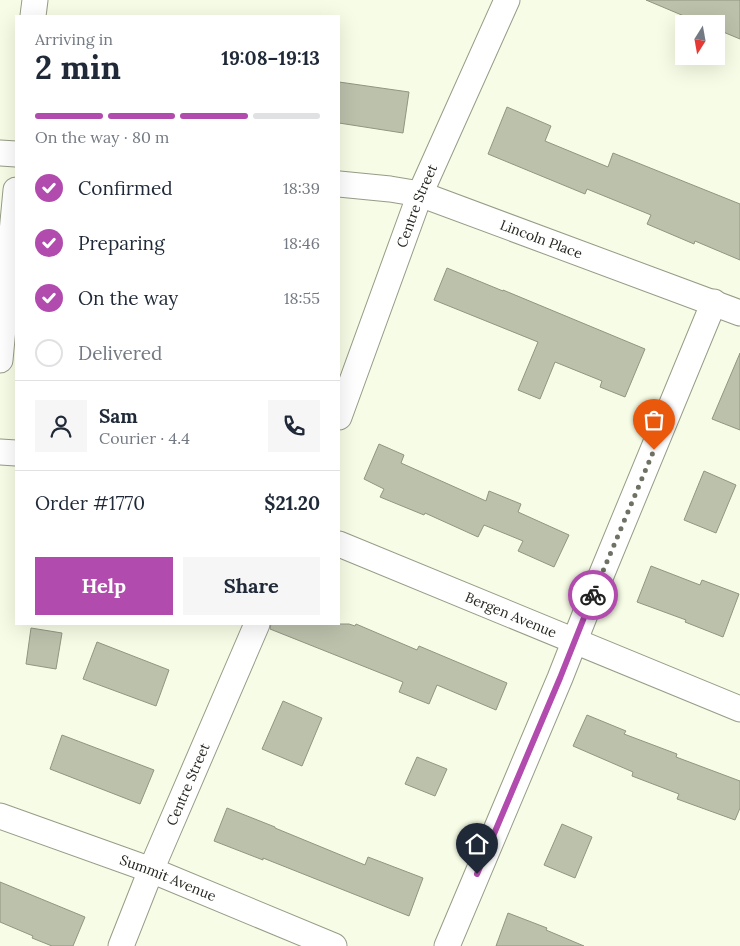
<!DOCTYPE html>
<meta charset="utf-8">
<style>
body{margin:0;font-family:Lora,serif;background:#f6f6f7;color:#1f2937;height:100vh;display:flex;flex-direction:column;font-size:19px;white-space:nowrap}
*{box-sizing:border-box;margin:0}
p{font-size:16px;color:#747a83}
.icon{flex:none;width:28px;height:28px;fill:none;stroke:currentColor;stroke-width:2;stroke-linecap:round;stroke-linejoin:round}
.map{position:relative;flex:1;overflow:hidden}
.sheet{position:absolute;left:15px;top:15px;width:325px;height:610px;display:flex;flex-direction:column;background:#fff;border-radius:0px;box-shadow:0 5px 20px #0002}
.sheet>*{flex:none}
.needle{width:32px;rotate:191deg}
.controls{position:absolute;left:675px;top:15px;display:grid;gap:10px}
.controls a{display:grid;place-items:center;width:50px;height:50px;border-radius:0px;background:#fff;box-shadow:0 5px 20px #0002;font-size:25px}
.pin{position:absolute;display:grid;place-items:center;width:42px;height:42px;color:#fff;margin:-51px -21px;border-radius:50% 50% 50% 0;rotate:-45deg;box-shadow:0 0 5px #0007}
.pin .icon{rotate:45deg}
.courier{position:absolute;display:grid;place-items:center;width:50px;height:50px;margin:-25px;border:4px solid #b24bae;border-radius:50%;background:#fff;color:#222;box-shadow:0 1px 6px #0007}
.summary em{font-style:normal;font-weight:700}
.summary div{display:flex;flex-direction:column-reverse}
.summary{display:flex;align-items:center;justify-content:space-between;height:85px;padding:0 20px}
h1{font-size:32px;font-weight:700;line-height:38px}
.bar{display:grid;grid-template-columns:repeat(4,1fr);gap:8px 5px;align-content:center;height:60px;padding:0 20px}
.bar i{height:6px;border-radius:4px;background:#e0e1e3}
.bar .selected{background:#b24bae}
.bar p{grid-column:span 4}
.line{display:flex;align-items:center;gap:12px;padding:0 20px;border-top:1px solid #e0e1e3}
.line div{flex:1}
.round{display:grid;place-items:center;flex:none;width:52px;height:52px;border-radius:0px;background:#f6f6f7}
ol{padding:0 20px;list-style:none}
li{display:flex;align-items:center;gap:15px;height:55px}
li p{margin-inline-start:auto}
li .icon{padding:5px;border-radius:50%;background:#b24bae;color:#fff;stroke-width:4}
li:last-child{color:#747a83}
li i{width:28px;height:28px;border:2px solid #e0e1e3;border-radius:50%}
.action{display:flex;gap:10px;margin-top:auto;padding:10px 20px}
.action a{flex:1;height:58px;border-radius:0px;background:#b24bae;color:#fff;font-size:20px;font-weight:700;line-height:58px;text-align:center}
.action a+a{background:#f6f6f7;color:#1f2937}
.map>svg:first-child{display:block}
.building{fill:#bbc1ab;stroke:#919682}
.lines{fill:none;stroke-linecap:round;stroke-linejoin:round}
.street-casing{stroke:#969c87;stroke-width:27}
.street{stroke:#fff;stroke-width:25}
.done{stroke:#6e7264;stroke-width:5;stroke-dasharray:0 9}
.route{stroke:#b24bae;stroke-width:6}
.labels{text-anchor:middle;stroke-width:5;stroke-linejoin:round;paint-order:stroke}
.street-label{font-size:14px;fill:#25271f;stroke:#f6fce5}
</style>
<div class="map">
<svg width="740" height="946" viewBox="0 0 740 946">
<rect width="100%" height="100%" fill="#f6fce5"/>
<g class="building">
<polygon points="646,0 740,0 740,39 716,29 716,24 703,24"/>
<polygon points="339,82 409,92 403,133 339,123"/>
<polygon points="507,107 551,126 545,141 608,167 613,153 740,204 740,260 695,241 694,244 647,224 651,215 587,189 585,194 488,154"/>
<polygon points="447,268 503,291 503,290 645,349 625,397 600,387 602,381 555,362 540,399 518,390 538,342 434,300"/>
<polygon points="740,353 740,430 712,419"/>
<polygon points="379,444 404,455 401,463 486,501 489,491 521,504 518,512 569,535 554,567 518,551 523,541 484,525 478,537 425,513 424,515 380,497 384,489 364,479"/>
<polygon points="704,471 736,485 716,533 684,520"/>
<polygon points="651,566 700,585 702,580 739,594 723,637 685,622 686,620 637,602"/>
<polygon points="271,624 349,624 355,626 356,624 417,650 419,646 507,683 496,710 437,685 429,704 399,692 403,682 270,629"/>
<polygon points="31,628 62,633 56,669 26,664"/>
<polygon points="97,642 169,670 156,706 83,679"/>
<polygon points="283,701 322,718 302,766 262,749"/>
<polygon points="587,715 626,731 624,734 677,754 676,757 740,781 740,808 735,820 677,799 679,794 632,776 633,772 573,746"/>
<polygon points="62,735 154,770 140,804 50,769"/>
<polygon points="417,757 447,769 435,796 405,784"/>
<polygon points="227,808 275,827 275,828 365,865 368,857 423,878 409,916 263,858 263,860 214,841"/>
<polygon points="562,824 592,837 575,878 544,865"/>
<polygon points="0,882 85,917 73,946 52,946 32,938 33,936 0,922"/>
<polygon points="508,913 547,928 546,930 584,946 496,946"/>
</g>
<g class="lines">
<g class="street-casing">
<g id="street">
<polyline points="33,16 35,0"/>
<polyline points="0,153 16,154"/>
<path id="s1" d="M339,184l51,5 30,5 320,119"/>
<polyline points="0,360 16,190"/>
<path id="s2" d="M339,417l81,-223 87,-194"/>
<polyline points="0,452 16,453"/>
<path id="s3" d="M339,544l401,165"/>
<path id="s4" d="M0,816l151,54 183,76"/>
<path id="s5" d="M121,946l30,-76 106,-246"/>
<polyline points="447,946 560,678 586,612 714,302"/>
</g>
</g>
<use href="#street" class="street"/>
</g>
<g class="lines">
<polyline class="done" points="593,595 654,450"/>
<polyline class="route" points="477,874 560,678 593,595"/>
</g>
<g class="labels">
<g class="street-label">
<text dy="5" stroke="none"><textPath href="#s2" startOffset="225">Centre Street</textPath></text>
<text dy="5" stroke="none"><textPath href="#s1" startOffset="211">Lincoln Place</textPath></text>
<text dy="5" stroke="none"><textPath href="#s3" startOffset="186">Bergen Avenue</textPath></text>
<text dy="5" stroke="none"><textPath href="#s5" startOffset="175">Centre Street</textPath></text>
<text dy="5" stroke="none"><textPath href="#s4" startOffset="179">Summit Avenue</textPath></text>
</g>
</g>
</svg>
<div class="controls">
<a><svg class="needle" viewBox="-14 -14 28 28"><path d="M0-13l5 13h-10z" fill="#e53935"/><path d="M0 13l5-13h-10z" fill="#747a83"/></svg></a>
</div>
<div class="pin" style="left:654px;top:450px;background:#ea580c"><svg class="icon" aria-label="bag" viewBox="0 0 24 24"><path d="M5 8h14l-1 12H6zM9 8a3 3 0 0 1 6 0"/></svg></div>
<div class="pin" style="left:477px;top:874px;background:#1f2937"><svg class="icon" aria-label="home" viewBox="0 0 24 24"><path d="M3 11l9-7 9 7M6 9v11h12V9"/></svg></div>
<div class="courier" style="left:593px;top:595px"><svg class="icon" aria-label="bike" viewBox="0 0 24 24"><circle cx="6" cy="16" r="4"/><circle cx="18" cy="16" r="4"/><path d="M6 16l4-8h5l3 8M10 8l3 8H6M13 5h3"/></svg></div>
<section class="sheet">
<div class="summary"><div><h1>2 min</h1><p>Arriving in</p></div><em>19:08–19:13</em></div>
<div class="bar"><i class="selected"></i><i class="selected"></i><i class="selected"></i><i></i><p>On the way · 80 m</p></div>
<ol>
<li><svg class="icon" aria-label="check" viewBox="0 0 24 24"><path d="M5 12l5 5 9-10"/></svg>Confirmed<p>18:39</p></li>
<li><svg class="icon" aria-label="check" viewBox="0 0 24 24"><path d="M5 12l5 5 9-10"/></svg>Preparing<p>18:46</p></li>
<li><svg class="icon" aria-label="check" viewBox="0 0 24 24"><path d="M5 12l5 5 9-10"/></svg>On the way<p>18:55</p></li>
<li><i></i>Delivered</li>
</ol>
<div class="line" style="height:90px"><a class="round"><svg class="icon" aria-label="person" viewBox="0 0 24 24"><circle cx="12" cy="8" r="4"/><path d="M4 21q1-7 8-7t8 7"/></svg></a><div><b>Sam</b><p>Courier · 4.4</p></div><a class="round"><svg class="icon" aria-label="phone" viewBox="0 0 24 24"><path d="M5 4h4l2 5-3 2q2 4 5 5l2-3 5 2v4C11 20 4 13 5 4z"/></svg></a></div>
<div class="line" style="height:65px"><div>Order #1770</div><b>$21.20</b></div>
<div class="action"><a>Help</a><a>Share</a></div>
</section>
</div>
